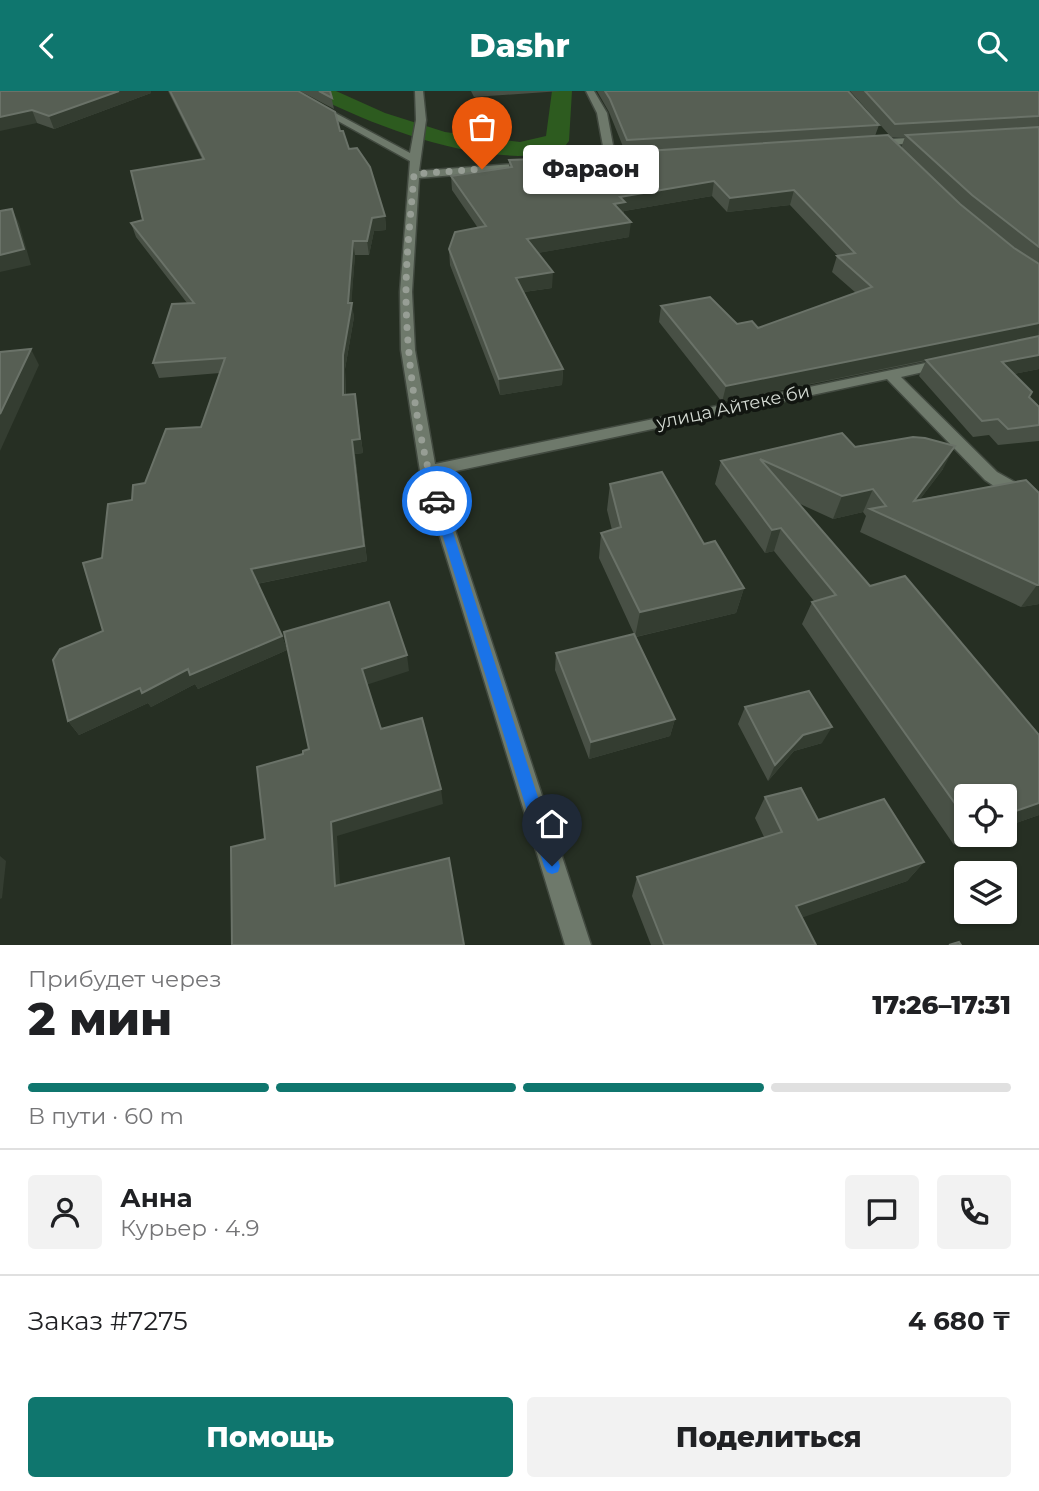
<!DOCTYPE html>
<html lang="ru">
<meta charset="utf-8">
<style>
body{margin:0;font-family:Montserrat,sans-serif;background:#f2f2f2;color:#202124;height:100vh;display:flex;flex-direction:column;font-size:26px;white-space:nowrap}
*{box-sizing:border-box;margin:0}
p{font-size:23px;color:#757577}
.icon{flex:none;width:38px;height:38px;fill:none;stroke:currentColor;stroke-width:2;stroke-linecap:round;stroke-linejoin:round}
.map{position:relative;height:854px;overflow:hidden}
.details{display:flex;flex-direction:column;background:#fff;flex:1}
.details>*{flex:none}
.buttons{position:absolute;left:954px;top:693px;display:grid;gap:14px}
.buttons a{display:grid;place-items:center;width:63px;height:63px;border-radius:7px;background:#fff;box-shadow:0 2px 5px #0004;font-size:35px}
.pin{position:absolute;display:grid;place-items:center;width:60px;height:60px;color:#fff;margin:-72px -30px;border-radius:50% 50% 50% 0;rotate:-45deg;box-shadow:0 0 7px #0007}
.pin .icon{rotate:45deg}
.courier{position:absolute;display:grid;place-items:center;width:70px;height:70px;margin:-35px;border:5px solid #1a73e8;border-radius:50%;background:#fff;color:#222;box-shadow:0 2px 9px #0007}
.bubble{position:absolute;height:49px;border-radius:7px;background:#fff;box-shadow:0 2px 5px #0004;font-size:23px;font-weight:800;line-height:49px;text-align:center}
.head em{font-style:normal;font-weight:800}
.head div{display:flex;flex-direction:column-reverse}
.head{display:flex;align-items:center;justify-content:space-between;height:119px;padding:0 28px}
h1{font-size:46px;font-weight:800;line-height:52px}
.bar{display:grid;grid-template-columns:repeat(4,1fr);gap:10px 7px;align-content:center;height:84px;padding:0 28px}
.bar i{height:9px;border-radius:5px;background:#e0e0e0}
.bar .on{background:#0f766e}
.bar p{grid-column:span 4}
.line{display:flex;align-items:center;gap:18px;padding:0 28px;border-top:2px solid #e0e0e0}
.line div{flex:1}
.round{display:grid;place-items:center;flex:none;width:74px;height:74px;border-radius:7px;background:#f2f2f2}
.cta{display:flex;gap:14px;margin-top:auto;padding:14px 28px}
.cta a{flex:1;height:80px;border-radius:7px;background:#0f766e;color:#fff;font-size:28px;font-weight:800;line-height:80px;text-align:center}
.cta a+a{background:#f2f2f2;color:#202124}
header{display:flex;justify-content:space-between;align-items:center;height:91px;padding:0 28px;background:#0f766e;color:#fff;font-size:32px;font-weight:800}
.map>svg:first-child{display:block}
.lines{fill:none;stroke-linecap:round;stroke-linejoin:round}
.canal{fill:#2d5b1f;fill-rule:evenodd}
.minor-casing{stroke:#424a40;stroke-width:3}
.minor{fill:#6e796b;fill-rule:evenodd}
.wall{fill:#485045}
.shaded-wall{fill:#343d31}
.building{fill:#575f54;stroke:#6a7268;stroke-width:2}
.route{fill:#1a73e8}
.done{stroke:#979e95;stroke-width:7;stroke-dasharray:0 12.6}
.labels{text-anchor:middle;stroke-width:7;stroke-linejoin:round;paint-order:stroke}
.street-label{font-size:18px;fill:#d4dad3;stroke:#111510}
</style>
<header><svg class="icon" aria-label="back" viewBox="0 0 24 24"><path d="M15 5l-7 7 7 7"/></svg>Dashr<svg class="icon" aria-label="search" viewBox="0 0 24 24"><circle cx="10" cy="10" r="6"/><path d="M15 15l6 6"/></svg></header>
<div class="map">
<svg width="1039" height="854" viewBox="0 0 1039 854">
<rect width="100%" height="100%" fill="#262f23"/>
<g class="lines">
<path class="canal" d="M309,0h27l49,22 60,19 75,10 26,-6 6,-45h20l-3,50 -4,5c-14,4 -32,10 -47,10 -74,-3 -141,-30 -206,-61z"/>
<g class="minor-casing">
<g id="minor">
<polygon points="284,0 294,0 410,62 416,29 415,0 423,0 426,29 419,80 605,66 597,22 586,0 594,0 607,22 615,65 621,66 621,70 419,87 412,201 415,259 435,373 945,268 952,272 950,275 901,286 997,381 1020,394 1039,410 1039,425 985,389 887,288 437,384 591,854 565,854 420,380 401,259 400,201 410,70"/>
<polygon points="928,46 931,47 931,51 872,55 867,52 872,49"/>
</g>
</g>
<use href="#minor" class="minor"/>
</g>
<g class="wall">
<polygon points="0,0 151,0 151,2 54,38 37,32"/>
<polygon points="168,0 298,0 340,40 385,125 386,139 374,140 369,164 355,164 351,212 354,226 345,278 346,304 355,303 363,362 355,363 367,470 257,493 282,545 287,559 198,598 195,593 151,616 148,612 79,644 68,630 103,540 102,467 132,409 145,392 201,336 220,282 159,287 153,272 187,212 136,146 131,132 143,129 202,68"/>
<polygon points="300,0 330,0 334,18"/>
<polygon points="471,0 561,0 474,6"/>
<polygon points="597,0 848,0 879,34 875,45 901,57 905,46 891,46 850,0 1039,0 1039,278 1014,283 1029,306 1039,316 1039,350 998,354 989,344 973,346 919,285 926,270 722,311 659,231 661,215 758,237 856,202 832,181 837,165 838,165 790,114 727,121 712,105 624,120 624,124 629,146 537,162 552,197 524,201 563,278 562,294 500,304 450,174 449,158 478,137 452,99 451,85 509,76 509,69 544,77 632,64 632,62 626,63 609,21"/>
<polygon points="855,356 943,378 920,408 1026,389 1039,513 1021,516 860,441 866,425 863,421 833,428 798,412 1039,724 1004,736 1004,705 966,705 966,744 954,754 802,533 812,511 814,510 774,460 765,462 715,393 721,370"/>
<polygon points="610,393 704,453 744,497 736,522 636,546 675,628 670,645 589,668 555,579 556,562 634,543 599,467 601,442 612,439 607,419"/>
<polygon points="745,616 822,652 794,660 768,690 738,633"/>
<polygon points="765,706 818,729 924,771 907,790 802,826 816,854 651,854 632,805 637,786 764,746 755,727"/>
</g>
<g class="shaded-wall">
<polygon points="119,0 151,0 151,2 54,38 49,25"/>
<polygon points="32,19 37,32 0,40 0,26"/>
<polygon points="714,90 712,105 624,120 624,126 614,113 620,106"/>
<polygon points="794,99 790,114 727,121 730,107"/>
<polygon points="12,118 19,132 31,174 0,181 0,164"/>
<polygon points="385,125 386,139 374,140 369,164 367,150 372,127"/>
<polygon points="631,131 629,146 527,164 527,148"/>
<polygon points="353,150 355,164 351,218 352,212 354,226 345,278 346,319 343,304 343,264"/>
<polygon points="553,181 552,197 516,202 516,187"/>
<polygon points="1039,232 1038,246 722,311 726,295"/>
<polygon points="31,258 39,274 0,360 0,323"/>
<polygon points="1039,264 1039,278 994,287 1002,271"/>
<polygon points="563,278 562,294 500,304 499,288"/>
<polygon points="355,303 363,362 355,363 367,470 256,493 251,478 352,349"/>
<polygon points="955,355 943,378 902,432 914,410"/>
<polygon points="873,398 863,421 833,428 842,405"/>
<polygon points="781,437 774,460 765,462 772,439"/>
<polygon points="1037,494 1039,494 1039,513 1021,516"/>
<polygon points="744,497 736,522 635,546 640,521"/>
<polygon points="282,545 287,559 198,598 195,593 151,616 148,612 79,644 68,630 140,597 188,578"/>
<polygon points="407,564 409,580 366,594 362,578"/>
<polygon points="675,628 670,645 589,668 591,651"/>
<polygon points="832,636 822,652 794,660 768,690 775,674 803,644"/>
<polygon points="441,698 443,713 337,745 341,808 335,795 331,731"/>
<polygon points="1039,712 1039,724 1004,736 1004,724"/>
<polygon points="966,741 966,744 983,744 954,754"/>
<polygon points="0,765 6,770 2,807 0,808"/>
<polygon points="924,771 907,790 784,833 796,815"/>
</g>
<g class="building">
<polygon points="0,0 119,0 49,25 32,19 0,26"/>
<polygon points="170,0 298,0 335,21 340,40 343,40 349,58 357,57 370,76 385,125 372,127 367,150 353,150 348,212 352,212 343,264 343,304 355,303 360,348 352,349 364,455 251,478 282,545 190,584 188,578 142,602 140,597 68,630 53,569 60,558 103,540 83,472 102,467 108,413 132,409 133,394 145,392 166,338 201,336 225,267 153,272 172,213 194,212 131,132 143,129 131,80 204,68"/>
<polygon points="319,0 330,0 332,7"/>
<polygon points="605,0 848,0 879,34 627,49 610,8"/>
<polygon points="865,0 1039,0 1039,25 895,33"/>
<polygon points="1039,36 1039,156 972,104 906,44"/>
<polygon points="888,44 960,113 1014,157 1039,173 1039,232 726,295 661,215 710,206 737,233 752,230 758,237 872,196 837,165 855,162 794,99 730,107 714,90 620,106 625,111 614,113 631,131 527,148 553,181 516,187 563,278 499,288 449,158 455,141 486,135 451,85 512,76 509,69 535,68 544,77 633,64 632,61"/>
<polygon points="12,118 24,158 0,164 0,120"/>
<polygon points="1039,245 1039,264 1002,271 1032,301 1029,306 1039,316 1039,334 1008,338 998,328 982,330 926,269"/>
<polygon points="31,258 0,323 0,261"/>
<polygon points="842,342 855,356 913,346 925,347 955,355 914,410 1026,389 1039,402 1039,494 1037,494 870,418 886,415 873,398 842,405 760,368 870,495 905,485 1039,644 1039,712 1004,724 1004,705 966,705 966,728 812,511 836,504 781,437 772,439 721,370"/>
<polygon points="662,381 704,453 715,450 744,497 640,521 601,442 621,436 610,393"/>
<polygon points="389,511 407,564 362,578 381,638 422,627 441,698 331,731 335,795 449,767 464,854 232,854 231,756 265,748 257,676 303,663 303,660 309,658 284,541"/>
<polygon points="634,543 675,628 591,651 556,562"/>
<polygon points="809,600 832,636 803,644 775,674 745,616"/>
<polygon points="801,697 818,729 884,708 924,771 796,815 816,854 664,854 637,786 782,741 765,706"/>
<polygon points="959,851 961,854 949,854"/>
</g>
<polygon class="route" points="437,406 443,410 560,775 558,781 552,783 547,781 544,775 432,410"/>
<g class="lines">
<path class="done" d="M437,410c-19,-62 -31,-143 -31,-208 0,-39 5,-79 8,-119l68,-5"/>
</g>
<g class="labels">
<g class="street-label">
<text transform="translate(733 316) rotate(-12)" y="6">улица Айтеке би</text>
</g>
</g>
</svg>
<div class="buttons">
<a><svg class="icon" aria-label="locate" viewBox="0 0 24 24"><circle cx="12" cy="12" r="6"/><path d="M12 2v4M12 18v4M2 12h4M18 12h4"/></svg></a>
<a><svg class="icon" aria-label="layers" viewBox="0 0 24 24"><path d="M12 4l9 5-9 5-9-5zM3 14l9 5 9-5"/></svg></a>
</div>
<div class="pin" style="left:482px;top:78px;background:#ea580c"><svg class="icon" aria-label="bag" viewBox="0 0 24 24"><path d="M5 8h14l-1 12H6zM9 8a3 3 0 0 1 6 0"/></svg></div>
<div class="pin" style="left:552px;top:775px;background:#1f2937"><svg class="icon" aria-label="home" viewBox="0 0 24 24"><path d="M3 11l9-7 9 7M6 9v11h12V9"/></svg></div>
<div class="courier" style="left:437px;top:410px"><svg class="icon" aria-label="car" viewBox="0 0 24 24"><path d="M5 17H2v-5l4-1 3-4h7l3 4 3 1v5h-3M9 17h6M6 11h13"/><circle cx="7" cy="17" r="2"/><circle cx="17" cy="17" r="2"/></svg></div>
<div class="bubble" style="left:523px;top:54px;width:136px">Фараон</div>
</div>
<section class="details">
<div class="head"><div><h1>2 мин</h1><p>Прибудет через</p></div><em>17:26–17:31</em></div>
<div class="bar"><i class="on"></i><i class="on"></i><i class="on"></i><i></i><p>В пути · 60 m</p></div>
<div class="line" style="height:126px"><a class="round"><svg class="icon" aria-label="person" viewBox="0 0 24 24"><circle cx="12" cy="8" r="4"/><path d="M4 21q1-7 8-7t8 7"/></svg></a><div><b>Анна</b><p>Курьер · 4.9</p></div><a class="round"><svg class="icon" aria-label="chat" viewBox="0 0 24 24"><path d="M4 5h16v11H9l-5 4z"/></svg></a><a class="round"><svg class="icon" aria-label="phone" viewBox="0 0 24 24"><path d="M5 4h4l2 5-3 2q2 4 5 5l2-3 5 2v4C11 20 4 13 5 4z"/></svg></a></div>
<div class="line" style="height:91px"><div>Заказ #7275</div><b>4 680 ₸</b></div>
<div class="cta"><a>Помощь</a><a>Поделиться</a></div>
</section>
